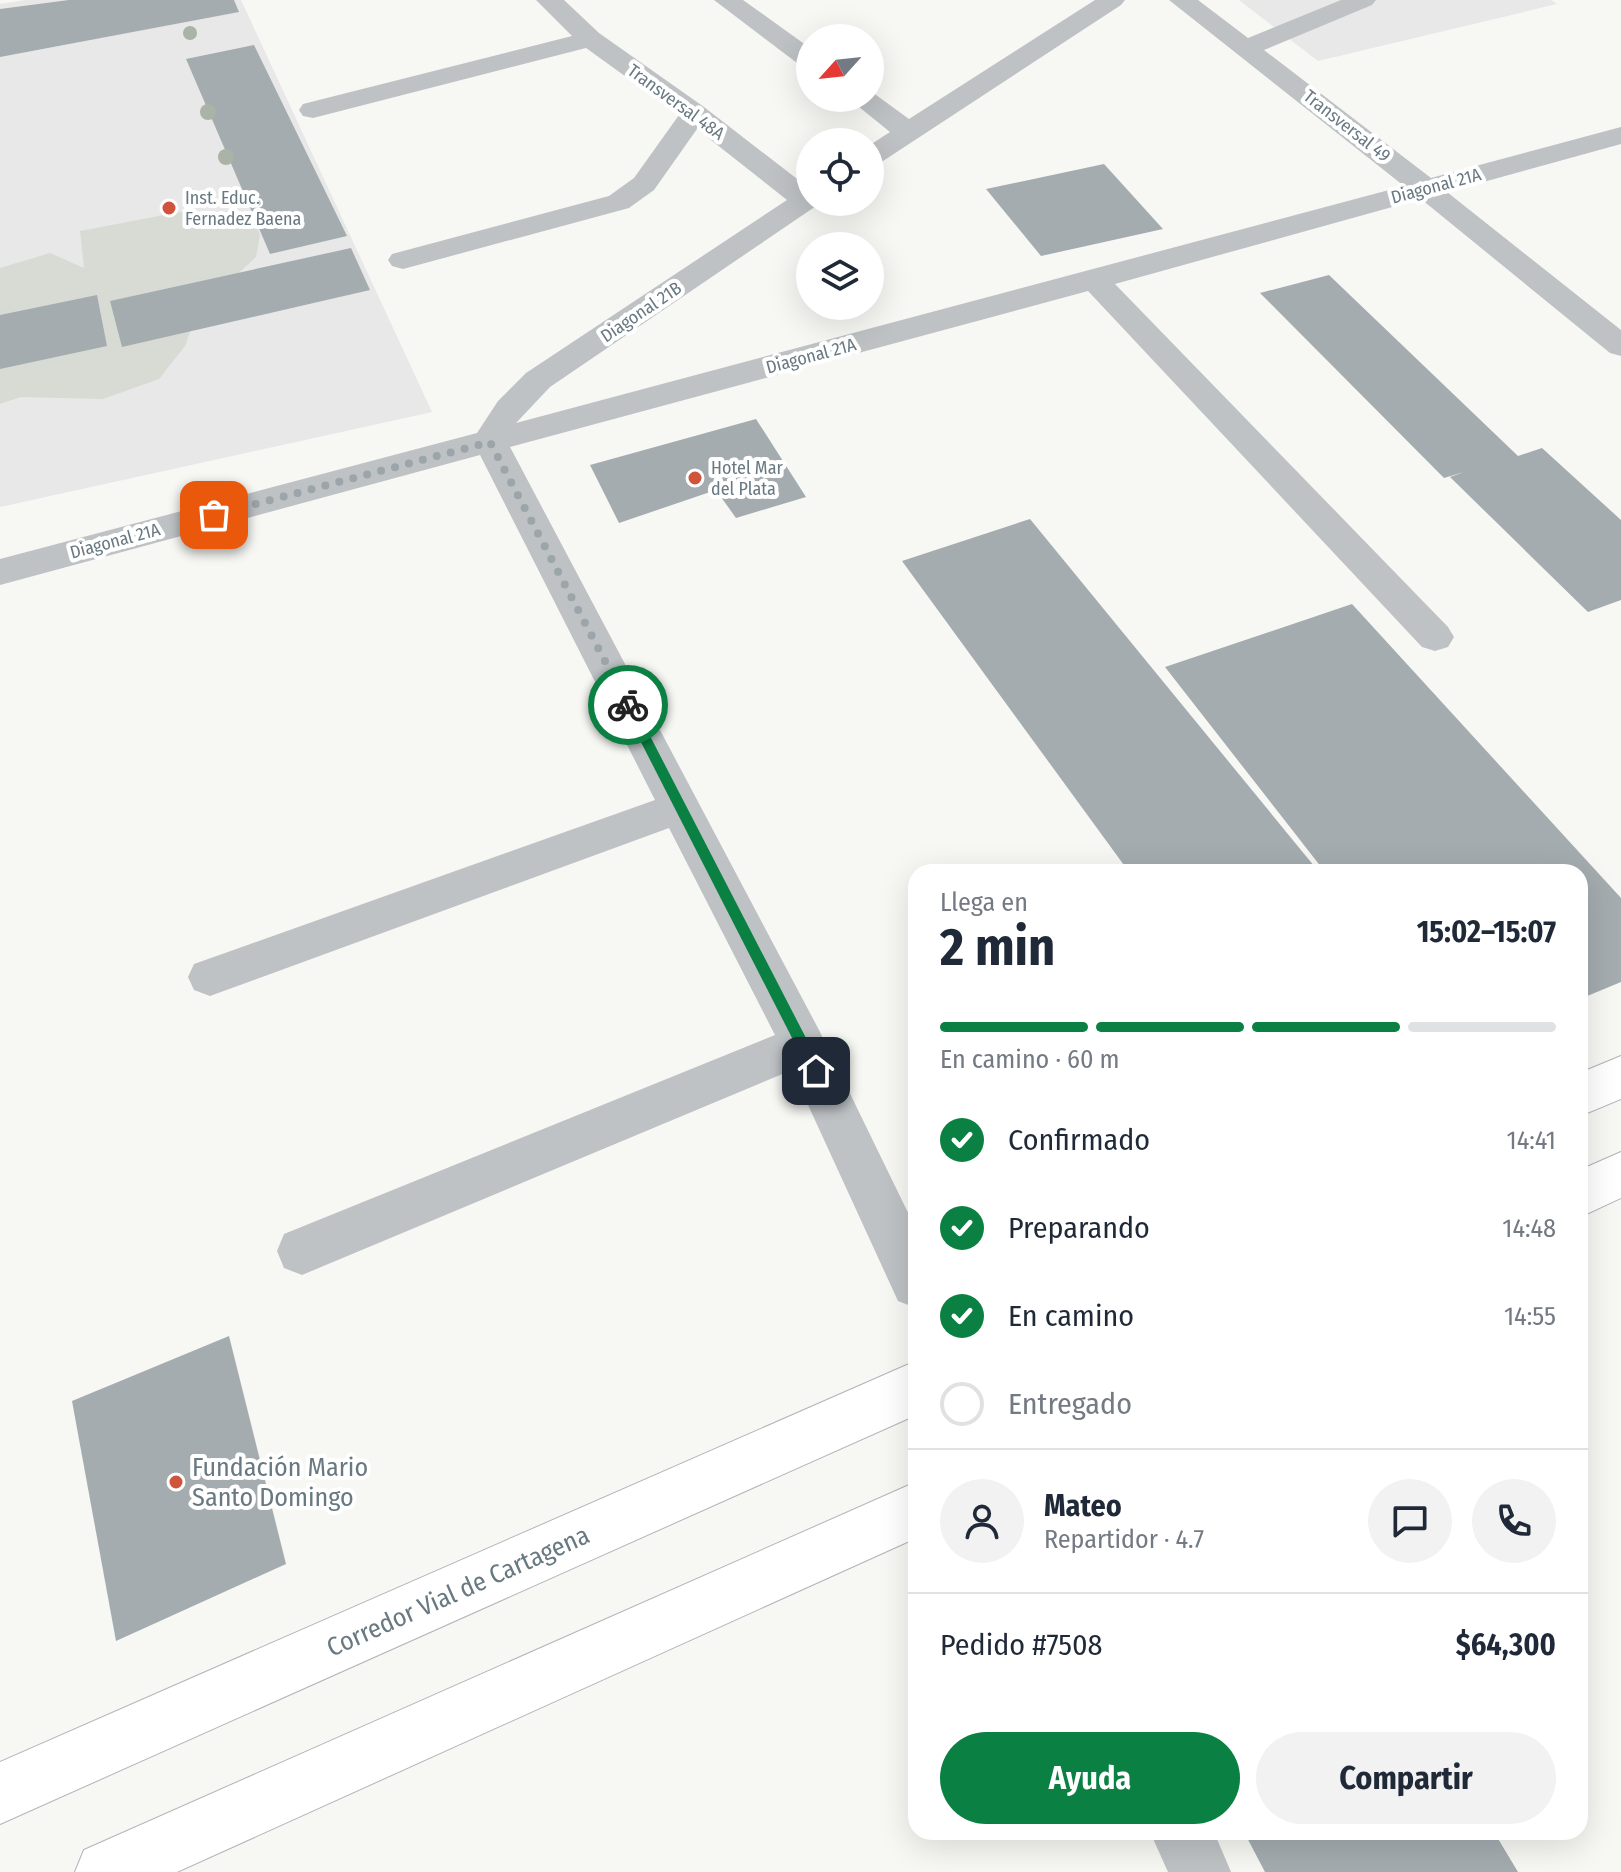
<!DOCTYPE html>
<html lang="es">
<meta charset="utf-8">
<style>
body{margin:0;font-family:"Fira Sans Condensed",sans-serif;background:#f2f2f3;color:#1f2937;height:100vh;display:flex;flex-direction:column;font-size:30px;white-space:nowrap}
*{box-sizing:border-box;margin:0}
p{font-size:26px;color:#747a83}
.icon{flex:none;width:44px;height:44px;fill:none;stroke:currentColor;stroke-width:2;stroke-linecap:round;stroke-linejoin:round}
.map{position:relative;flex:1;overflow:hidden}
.sheet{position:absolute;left:908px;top:864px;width:680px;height:976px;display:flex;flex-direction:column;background:#fff;border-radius:24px;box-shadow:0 8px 32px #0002}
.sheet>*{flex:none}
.needle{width:52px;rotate:243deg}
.tools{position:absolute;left:796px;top:24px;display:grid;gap:16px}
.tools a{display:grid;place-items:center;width:88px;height:88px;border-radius:50%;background:#fff;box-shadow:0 8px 32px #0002;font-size:40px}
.pin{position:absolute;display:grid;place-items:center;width:68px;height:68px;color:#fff;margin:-34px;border-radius:16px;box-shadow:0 4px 12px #0006}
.courier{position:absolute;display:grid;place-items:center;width:80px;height:80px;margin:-40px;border:6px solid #0b8043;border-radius:50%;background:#fff;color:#222;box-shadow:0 2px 10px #0007}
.overview em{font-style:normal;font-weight:700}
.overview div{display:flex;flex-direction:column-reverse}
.overview{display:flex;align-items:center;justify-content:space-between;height:136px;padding:0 32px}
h1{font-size:52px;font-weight:700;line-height:60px}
.bar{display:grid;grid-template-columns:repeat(4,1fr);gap:12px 8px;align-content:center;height:96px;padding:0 32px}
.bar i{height:10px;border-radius:6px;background:#e0e1e3}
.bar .selected{background:#0b8043}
.bar p{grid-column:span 4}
.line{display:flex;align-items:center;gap:20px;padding:0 32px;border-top:2px solid #e0e1e3}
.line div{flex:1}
.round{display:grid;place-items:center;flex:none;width:84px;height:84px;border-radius:42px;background:#f2f2f3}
ol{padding:0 32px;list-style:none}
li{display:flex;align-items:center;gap:24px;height:88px}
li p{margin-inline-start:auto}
li .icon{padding:8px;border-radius:50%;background:#0b8043;color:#fff;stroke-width:4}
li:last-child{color:#747a83}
li i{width:44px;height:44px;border:4px solid #e0e1e3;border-radius:50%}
.button{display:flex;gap:16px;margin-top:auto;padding:16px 32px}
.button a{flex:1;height:92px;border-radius:48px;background:#0b8043;color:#fff;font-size:32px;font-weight:700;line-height:92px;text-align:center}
.button a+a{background:#f2f2f3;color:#1f2937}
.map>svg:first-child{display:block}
.built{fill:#e7e8e7}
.green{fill:#d7dbd4}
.building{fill:#a4acb0}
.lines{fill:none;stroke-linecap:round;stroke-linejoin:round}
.major-casing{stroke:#b0b5b8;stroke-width:2}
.minor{fill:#bec2c5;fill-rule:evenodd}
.major{fill:#fff;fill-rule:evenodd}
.tree{fill:#abb2a6}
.route{fill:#0b8043}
.done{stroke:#9ba5aa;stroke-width:8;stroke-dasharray:0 14.4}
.poi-dot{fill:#d0533b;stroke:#fff;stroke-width:3}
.labels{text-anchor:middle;stroke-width:8;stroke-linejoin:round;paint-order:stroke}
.far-street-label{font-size:18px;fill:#697982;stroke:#fff}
.far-poi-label{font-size:18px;fill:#697982;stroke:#fff;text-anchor:start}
.near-poi-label{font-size:26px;fill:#697982;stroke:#fff;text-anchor:start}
.near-street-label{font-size:26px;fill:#697982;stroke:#fff}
</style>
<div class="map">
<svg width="1621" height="1872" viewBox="0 0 1621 1872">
<rect width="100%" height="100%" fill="#f7f7f4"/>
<g class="built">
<polygon points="25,0 241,0 432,412 0,507 0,4"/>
<polygon points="1239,0 1551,0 1557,4 1318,61"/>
</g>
<polygon class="green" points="250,211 260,235 256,257 197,312 185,346 159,379 103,399 21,397 0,404 0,268 50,253 84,268 80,231 180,212"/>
<g class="building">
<polygon points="69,0 234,0 239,12 0,57 0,9"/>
<polygon points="254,45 347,236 270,254 186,59"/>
<polygon points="1104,164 1163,229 1041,256 986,189"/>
<polygon points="351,248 370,290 122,347 110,301"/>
<polygon points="1329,275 1518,456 1542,448 1621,520 1621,600 1588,612 1450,477 1464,472 1444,478 1260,293"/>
<polygon points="97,295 107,346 0,369 0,315"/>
<polygon points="756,419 806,497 736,518 716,490 619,523 590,465"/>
<polygon points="1030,519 1319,872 1129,872 902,561"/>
<polygon points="1352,604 1621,898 1621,982 1580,999 1580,872 1325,872 1165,667"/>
<polygon points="229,1336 286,1564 116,1641 72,1401"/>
<polygon points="1244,1832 1494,1832 1518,1872 1265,1872"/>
</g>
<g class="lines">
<g class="major-casing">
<g id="major">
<polygon points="1621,1056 1621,1099 1580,1116 1580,1073"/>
<polygon points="1621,1152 1621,1198 1580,1217 1580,1170"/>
<polygon points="916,1361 916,1415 0,1824 0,1762"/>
<polygon points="916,1482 916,1538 177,1872 75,1872 84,1850"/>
</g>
</g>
<g class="minor">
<polygon points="536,0 564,0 599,33 704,107 810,189 810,202 822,202 550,387 516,423 1404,186 1169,0 1198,0 1248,38 1341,0 1376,0 1372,5 1264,50 1431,178 1621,127 1621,144 1447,192 1621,330 1621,356 1610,353 1421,199 1115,284 1448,627 1454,637 1448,647 1435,651 1422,647 1088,291 510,447 819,1030 916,1229 916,1308 898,1301 792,1070 302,1275 284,1268 277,1251 284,1234 775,1035 669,828 210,996 194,990 188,977 194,964 655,800 480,455 0,585 0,559 477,433 498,401 526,373 787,200 697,129 654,190 629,208 403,269 392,266 388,260 392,254 609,196 634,178 679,115 586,48 313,118 303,116 299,110 303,104 572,36"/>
<polygon points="714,0 743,0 810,48 810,68 801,66"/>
<polygon points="1095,0 1125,0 1121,5 880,163 870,166 870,145 890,132 848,98 870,98 872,92 909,119"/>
<polygon points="1150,1832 1214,1832 1231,1872 1168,1872"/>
</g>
<use href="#major" class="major"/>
</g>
<g class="tree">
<circle cx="190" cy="33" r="7"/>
<circle cx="208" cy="112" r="8"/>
<circle cx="226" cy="157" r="8"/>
</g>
<polygon class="route" points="628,701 634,705 821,1067 821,1075 811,1075 622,705"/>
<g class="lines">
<polyline class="done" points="214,515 490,442 628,705"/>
</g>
<g class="poi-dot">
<circle cx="169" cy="208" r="8"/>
<circle cx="695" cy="478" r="8"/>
<circle cx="176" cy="1482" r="8"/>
</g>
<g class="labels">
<g class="far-street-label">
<text transform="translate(676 102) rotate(36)" y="6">Transversal 48A</text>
<text transform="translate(1347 126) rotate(38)" y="6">Transversal 49</text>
<text transform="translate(1436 186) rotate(-15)" y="6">Diagonal 21A</text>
<text transform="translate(641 312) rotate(-34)" y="6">Diagonal 21B</text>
<text transform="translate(811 356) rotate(-15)" y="6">Diagonal 21A</text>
<text transform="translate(115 541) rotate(-15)" y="6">Diagonal 21A</text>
</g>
<g class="far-poi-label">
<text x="185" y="204">Inst. Educ.<tspan x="185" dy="21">Fernadez Baena</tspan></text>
<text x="711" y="474">Hotel Mar<tspan x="711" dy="21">del Plata</tspan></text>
</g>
<g class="near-poi-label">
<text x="192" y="1476">Fundación Mario<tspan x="192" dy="30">Santo Domingo</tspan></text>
</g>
<g class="near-street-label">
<text transform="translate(458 1591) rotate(-24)" y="9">Corredor Vial de Cartagena</text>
</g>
</g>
</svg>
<div class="tools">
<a><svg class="needle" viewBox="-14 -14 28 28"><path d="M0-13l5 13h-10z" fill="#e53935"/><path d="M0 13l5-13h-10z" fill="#747a83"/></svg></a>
<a><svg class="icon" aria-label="locate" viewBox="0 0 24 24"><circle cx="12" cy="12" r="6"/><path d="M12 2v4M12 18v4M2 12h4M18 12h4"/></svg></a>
<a><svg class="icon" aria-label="layers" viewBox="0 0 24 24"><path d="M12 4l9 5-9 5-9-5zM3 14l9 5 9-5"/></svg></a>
</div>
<div class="pin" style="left:214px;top:515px;background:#ea580c"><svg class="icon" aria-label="bag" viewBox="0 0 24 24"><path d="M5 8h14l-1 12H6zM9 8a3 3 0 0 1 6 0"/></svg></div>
<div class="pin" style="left:816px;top:1071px;background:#1f2937"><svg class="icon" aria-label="home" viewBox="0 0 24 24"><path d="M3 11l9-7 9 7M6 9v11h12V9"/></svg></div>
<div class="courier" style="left:628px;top:705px"><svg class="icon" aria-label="bike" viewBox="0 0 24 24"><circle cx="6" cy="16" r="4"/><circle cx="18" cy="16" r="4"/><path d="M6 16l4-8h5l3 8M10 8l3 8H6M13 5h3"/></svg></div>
<section class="sheet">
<div class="overview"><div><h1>2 min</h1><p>Llega en</p></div><em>15:02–15:07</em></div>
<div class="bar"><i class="selected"></i><i class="selected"></i><i class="selected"></i><i></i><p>En camino · 60 m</p></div>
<ol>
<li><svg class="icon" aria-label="check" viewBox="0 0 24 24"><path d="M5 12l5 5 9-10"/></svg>Confirmado<p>14:41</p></li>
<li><svg class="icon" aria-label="check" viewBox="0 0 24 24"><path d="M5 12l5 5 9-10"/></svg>Preparando<p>14:48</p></li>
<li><svg class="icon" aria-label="check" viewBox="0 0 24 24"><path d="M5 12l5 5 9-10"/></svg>En camino<p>14:55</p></li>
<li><i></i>Entregado</li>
</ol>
<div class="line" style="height:144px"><a class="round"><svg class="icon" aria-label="person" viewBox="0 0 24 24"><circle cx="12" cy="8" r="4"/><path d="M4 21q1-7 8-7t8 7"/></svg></a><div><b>Mateo</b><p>Repartidor · 4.7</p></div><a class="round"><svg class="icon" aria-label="chat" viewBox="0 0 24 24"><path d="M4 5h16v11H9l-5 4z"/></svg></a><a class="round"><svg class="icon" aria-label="phone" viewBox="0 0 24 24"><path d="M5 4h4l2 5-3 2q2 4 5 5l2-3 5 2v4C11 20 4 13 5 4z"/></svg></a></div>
<div class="line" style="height:104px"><div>Pedido #7508</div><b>$64,300</b></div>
<div class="button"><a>Ayuda</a><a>Compartir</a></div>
</section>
</div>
